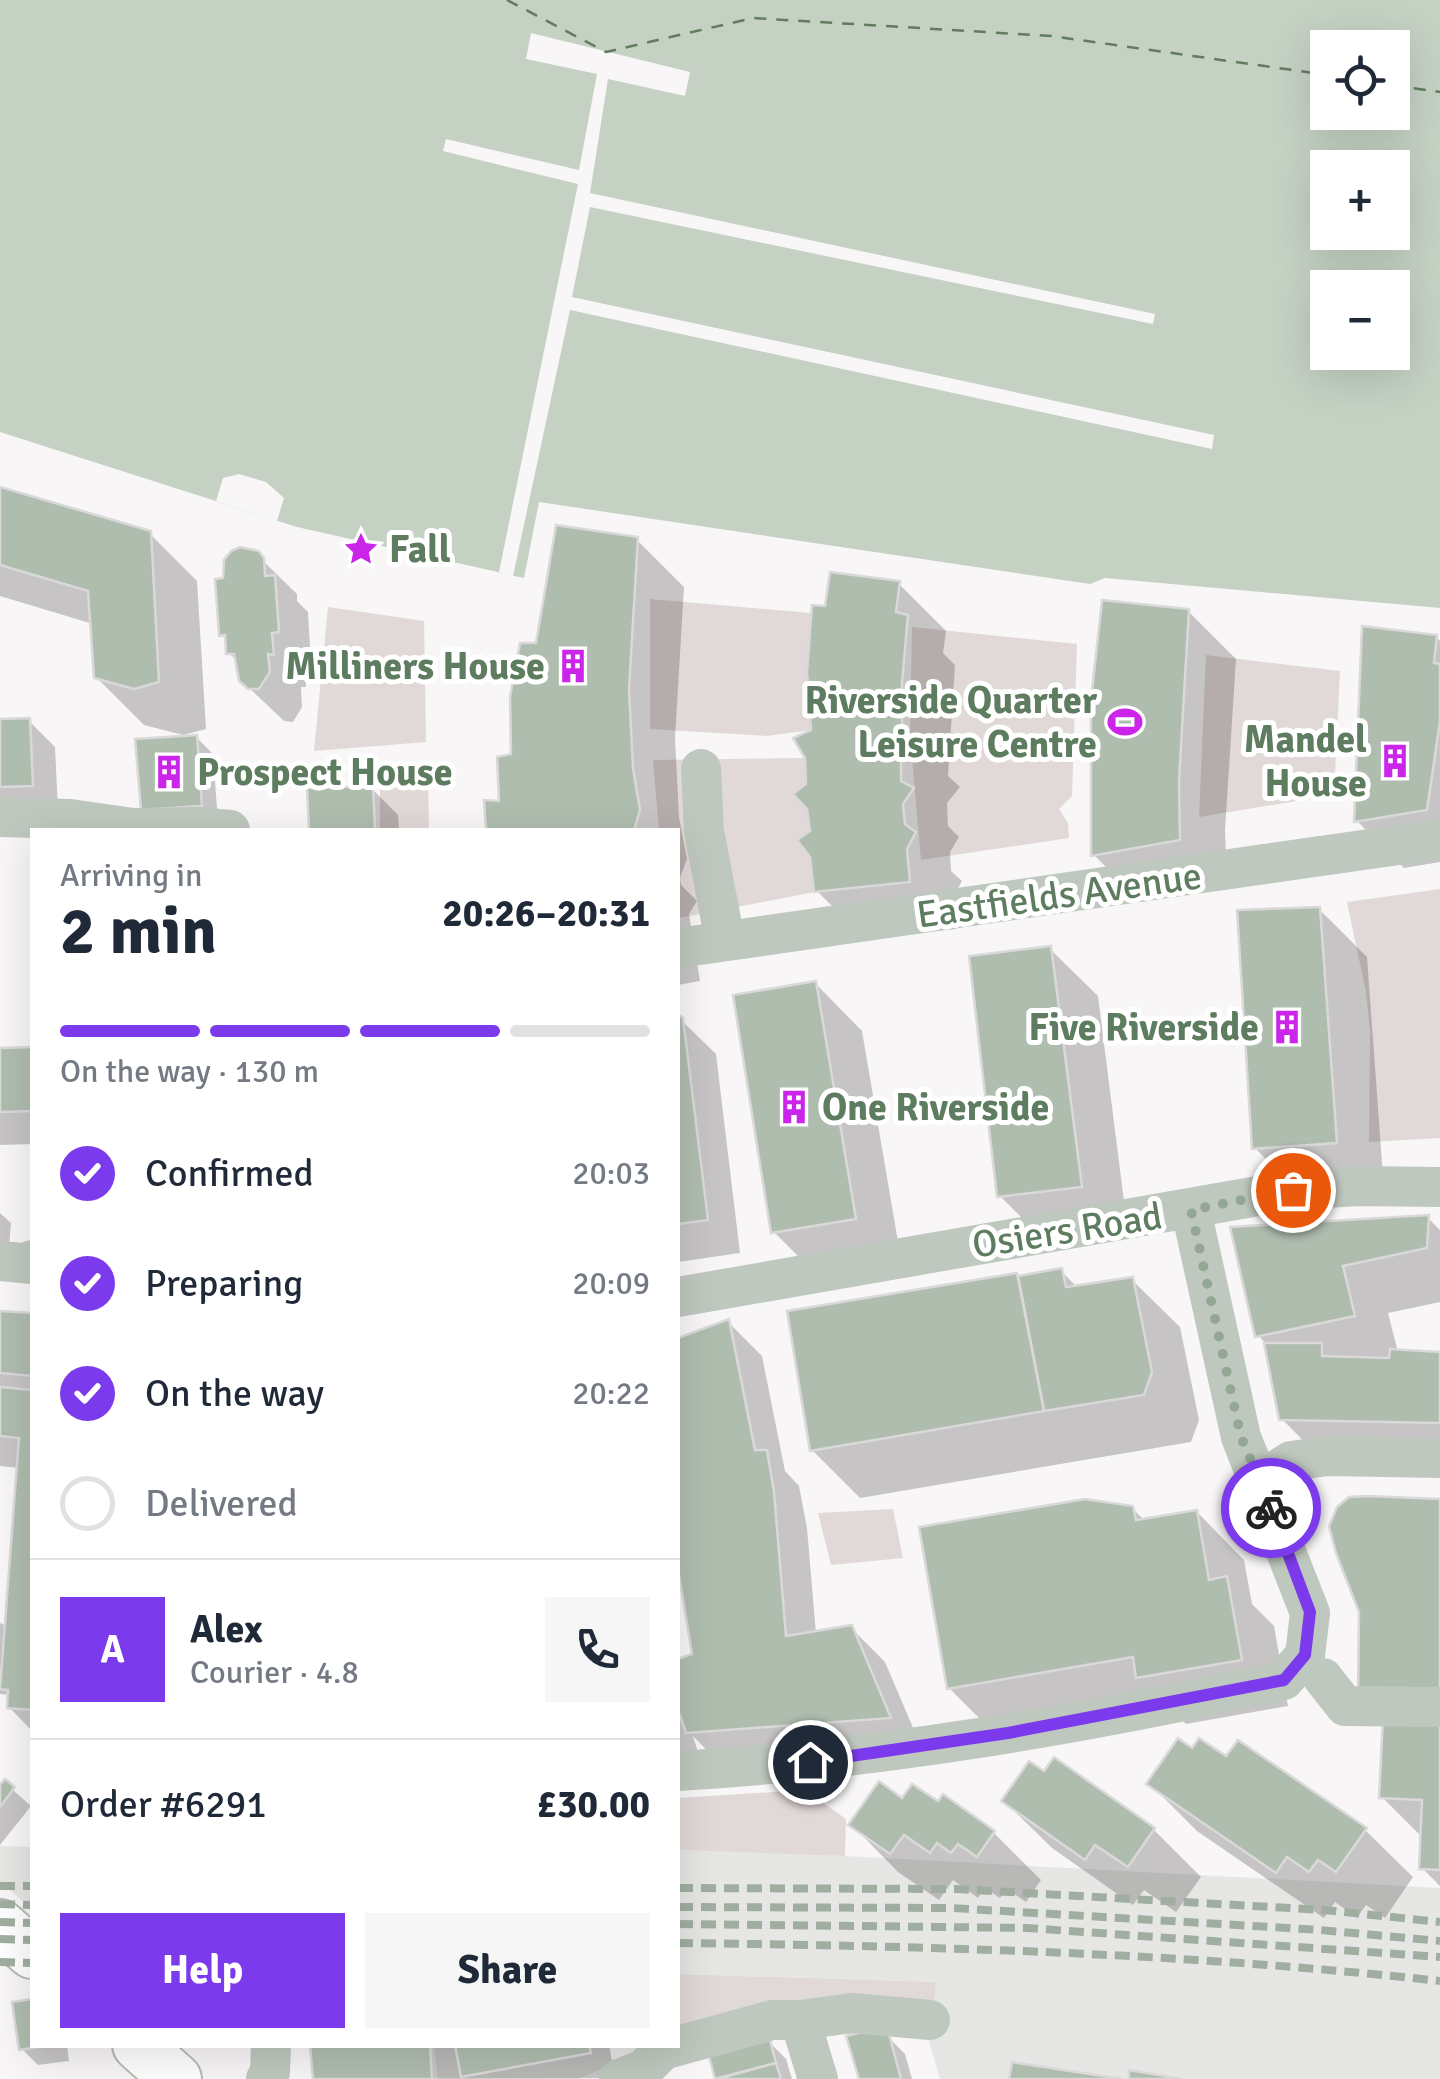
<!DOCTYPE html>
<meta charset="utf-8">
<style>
body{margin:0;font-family:Signika,sans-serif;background:#f6f6f7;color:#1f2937;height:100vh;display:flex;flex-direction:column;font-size:38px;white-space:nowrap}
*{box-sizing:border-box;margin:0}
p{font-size:32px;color:#747a83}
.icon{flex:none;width:55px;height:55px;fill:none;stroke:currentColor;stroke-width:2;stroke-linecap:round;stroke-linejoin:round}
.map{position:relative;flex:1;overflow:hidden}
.details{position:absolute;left:30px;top:828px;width:650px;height:1220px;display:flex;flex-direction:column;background:#fff;border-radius:0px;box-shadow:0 10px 40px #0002}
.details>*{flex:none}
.buttons{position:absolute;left:1310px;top:30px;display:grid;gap:20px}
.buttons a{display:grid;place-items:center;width:100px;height:100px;border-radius:0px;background:#fff;box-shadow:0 10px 40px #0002;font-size:50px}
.pin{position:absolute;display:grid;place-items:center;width:85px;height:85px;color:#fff;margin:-42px;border:5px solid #fff;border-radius:50%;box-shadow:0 2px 10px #0007}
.courier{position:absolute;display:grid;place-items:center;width:100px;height:100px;margin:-50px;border:8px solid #7c3aed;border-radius:50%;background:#fff;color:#222;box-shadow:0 2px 12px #0007}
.summary em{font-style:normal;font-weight:700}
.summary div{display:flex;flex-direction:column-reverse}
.summary{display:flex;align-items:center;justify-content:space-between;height:170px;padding:0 30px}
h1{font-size:65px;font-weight:700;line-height:75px}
.bar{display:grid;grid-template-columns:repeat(4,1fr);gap:15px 10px;align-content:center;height:120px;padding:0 30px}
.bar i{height:12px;border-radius:8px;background:#e0e1e3}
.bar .selected{background:#7c3aed}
.bar p{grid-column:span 4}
.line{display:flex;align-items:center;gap:25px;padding:0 30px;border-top:2px solid #e0e1e3}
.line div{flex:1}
.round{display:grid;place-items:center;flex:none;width:105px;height:105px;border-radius:0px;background:#f6f6f7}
ol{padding:0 30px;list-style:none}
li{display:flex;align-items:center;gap:30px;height:110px}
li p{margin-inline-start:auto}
li .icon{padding:10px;border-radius:50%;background:#7c3aed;color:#fff;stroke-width:4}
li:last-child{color:#747a83}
li i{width:55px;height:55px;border:5px solid #e0e1e3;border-radius:50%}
.action{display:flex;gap:20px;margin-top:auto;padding:20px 30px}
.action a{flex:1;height:115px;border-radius:0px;background:#7c3aed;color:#fff;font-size:40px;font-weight:700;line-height:115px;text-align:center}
.action a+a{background:#f6f6f7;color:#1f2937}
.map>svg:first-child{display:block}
.built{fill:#e6e7e5}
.green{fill:#e1d9d7}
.water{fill:#c4d1c3;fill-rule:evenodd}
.pier{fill:#f8f6f7}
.shadow{fill:#0003}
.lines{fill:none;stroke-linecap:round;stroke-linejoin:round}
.ferry{stroke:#617c5e;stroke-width:2.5;stroke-dasharray:12 10;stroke-linecap:butt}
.building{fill:#afbdaf;stroke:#dad8d9;stroke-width:2.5}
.major-casing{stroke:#b2bcb3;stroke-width:54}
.minor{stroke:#bfc8bf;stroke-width:40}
.major{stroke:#fff;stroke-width:50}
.rail{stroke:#a0aea1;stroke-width:8;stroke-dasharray:15 8;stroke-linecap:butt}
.done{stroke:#94a794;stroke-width:10;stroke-dasharray:0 18}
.route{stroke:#7c3aed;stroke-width:12}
.labels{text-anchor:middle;stroke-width:10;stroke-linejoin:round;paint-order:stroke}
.poi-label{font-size:38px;font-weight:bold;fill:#5e7c5f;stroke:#fff;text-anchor:end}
.street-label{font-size:38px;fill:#5e7c5f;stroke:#fff}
</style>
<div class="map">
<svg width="1440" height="2079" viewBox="0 0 1440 2079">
<rect width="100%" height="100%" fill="#f8f6f7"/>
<g class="built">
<polygon points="0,1846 32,1847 32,1909 0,1882"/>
<polygon points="678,1850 790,1853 1440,1888 1440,2079 940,2079 928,2038 936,1982 678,1974"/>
<polygon points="434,2045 660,2045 578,2079 438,2079"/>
</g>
<g class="green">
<polygon points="650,599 811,613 807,672 811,730 767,736 650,729"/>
<polygon points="328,607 424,621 426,742 314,751"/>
<polygon points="912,627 1077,644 1072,796 1059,809 1068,823 1069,838 921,860 910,735"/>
<polygon points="1206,655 1340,671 1334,795 1199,817"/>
<polygon points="805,758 806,784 794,794 807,809 810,831 797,840 810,857 814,892 732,908 718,768 701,914 678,918 678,830 659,830 653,760"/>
<polygon points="380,774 428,774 429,830 380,830"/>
<polygon points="1440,889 1440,1138 1369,1142 1370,1032 1366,992 1347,902"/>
<polygon points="893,1509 903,1558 831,1565 818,1513"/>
<polygon points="805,1790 846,1819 845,1856 678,1850 678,1798"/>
<polygon points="678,1974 936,1982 934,2003 678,2039"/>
</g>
<path class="water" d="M0,0h1440v608l-335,-30 -15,6 -551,-82 -15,76 -227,-51 -297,-95zM1328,48h64v64h-64zM1328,168h64v64h-64zM1328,288h64v64h-64z"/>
<g class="pier">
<polygon points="531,33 690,72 685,96 608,79 590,193 1155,314 1153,324 590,207 572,297 1214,435 1212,449 570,310 513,576 499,572 578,184 443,151 446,139 579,170 597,74 526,59"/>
<polygon points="239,474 266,482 284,498 277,521 216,501 223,478"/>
</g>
<g class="shadow">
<polygon points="0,489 149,533 197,581 206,729 183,735 144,725 96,677 93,624 0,596"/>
<polygon points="637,540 684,587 675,738 679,817 687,859 680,878 681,885 697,901 689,914 700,981 678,985 678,830 489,830 501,803 538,646"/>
<polygon points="262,560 297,594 297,601 308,612 311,665 305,665 306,687 301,687 302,707 293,722 284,721 241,680 237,661 229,653 228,641 221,635"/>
<polygon points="898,583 946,631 943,653 955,665 948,776 960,787 947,803 948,826 959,837 950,852 951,871 962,881 953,897 956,929 864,938 817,891 809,785 827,609"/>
<polygon points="1188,611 1236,659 1225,830 1227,887 1141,902 1093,854"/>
<polygon points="1436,637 1440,641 1440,862 1404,868 1357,821"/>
<polygon points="29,721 55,747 58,811 0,813 0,722"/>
<polygon points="196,737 213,754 218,822 160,826"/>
<polygon points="372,789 398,815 399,830 311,830"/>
<polygon points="1319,909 1367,957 1384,1190 1302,1196 1255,1148"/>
<polygon points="1050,949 1098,996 1128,1233 1047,1243 1000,1196"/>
<polygon points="815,983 862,1031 902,1265 821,1279 773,1231"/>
<polygon points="678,1017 716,1054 740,1253 678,1262"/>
<polygon points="32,1050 32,1144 0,1145 0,1051"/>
<polygon points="0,1213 11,1223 7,1270 0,1269"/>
<polygon points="1428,1218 1440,1230 1440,1302 1388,1313 1398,1352 1440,1355 1440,1468 1329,1467 1282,1419 1266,1344 1258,1335 1233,1229"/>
<polygon points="1061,1271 1078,1288 1132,1280 1180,1327 1199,1420 1191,1442 860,1498 812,1450 790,1313"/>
<polygon points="0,1313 32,1315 32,1731 9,1707 10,1695 0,1694 0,1674 13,1675 14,1670 0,1669 0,1623 7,1626 19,1468 0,1466"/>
<polygon points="728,1322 762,1356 785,1471 799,1486 807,1528 816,1634 851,1628 885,1662 923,1751 722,1766 693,1736 703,1768 678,1768 678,1662 695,1656 678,1555 678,1341"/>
<polygon points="1440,1501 1440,1886 1422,1868 1423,1838 1382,1797"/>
<polygon points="1132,1508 1145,1521 1197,1512 1244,1560 1252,1604 1274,1626 1288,1706 1186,1724 1168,1706 997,1736 949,1688"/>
<polygon points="1193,1752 1365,1830 1413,1877 1385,1918 1366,1905 1357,1918 1335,1902 1324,1918 1197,1831 1150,1784"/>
<polygon points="5,1783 31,1806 0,1845 0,1789"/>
<polygon points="943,1798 994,1833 1041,1880 1026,1902 1007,1889 1000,1898 985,1888 978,1898 953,1880 939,1900 898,1872 851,1824 938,1805"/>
<polygon points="1004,1801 1154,1830 1201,1877 1176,1912 1144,1890 1133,1905 1052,1848"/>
<polygon points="32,2002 32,2045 67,2045 69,2061 38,2065 21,2048 15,2004"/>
<polygon points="888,2037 905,2054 912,2079 861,2079"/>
<polygon points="769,2042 786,2059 792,2079 718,2079 712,2058"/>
<polygon points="313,2045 609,2045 615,2078 315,2079"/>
</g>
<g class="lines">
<g class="ferry">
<polyline points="507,0 606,52 753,18 1051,36 1328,75"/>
<polyline points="1392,85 1440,92"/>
</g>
</g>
<g class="building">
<polygon points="0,487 151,531 159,682 134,689 94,678 88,591 0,565"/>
<polygon points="556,525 638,537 629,689 633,768 640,810 634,830 486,830 484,800 499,801 497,757 511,754 510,697 520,643 536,643"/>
<polygon points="240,547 259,551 264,558 265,576 275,575 279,632 272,633 274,655 268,654 270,672 259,689 248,689 239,681 234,654 226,654 225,635 219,636 215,579 223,578 224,560 231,551"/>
<polygon points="830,572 900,581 896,612 908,615 902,683 902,730 914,738 901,755 901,781 914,788 903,804 905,824 916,832 907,849 910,882 814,892 810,857 797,840 810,831 807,809 793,794 806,784 805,758 793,738 811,730 807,672 812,605 825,606"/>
<polygon points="1102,600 1189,609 1179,781 1180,840 1091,856 1091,699"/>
<polygon points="1362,626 1437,635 1434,663 1440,664 1440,721 1427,810 1354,822"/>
<polygon points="30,718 33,786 0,787 0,719"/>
<polygon points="197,735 202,806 141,810 135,739"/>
<polygon points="373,786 375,830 309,830 307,788"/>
<polygon points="1320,907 1337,1143 1252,1149 1237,910"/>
<polygon points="1051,946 1082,1187 997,1197 969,956"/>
<polygon points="816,981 856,1219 771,1233 733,995"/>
<polygon points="678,1014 683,1018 708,1220 678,1224"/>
<polygon points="32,1047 32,1111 0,1112 0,1048"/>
<polygon points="1429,1215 1427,1248 1343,1266 1355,1316 1255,1337 1230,1227"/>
<polygon points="1062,1268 1066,1287 1133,1277 1152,1372 1144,1395 1044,1411 1018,1276"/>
<polygon points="1017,1273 1044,1411 810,1451 787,1311"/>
<polygon points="0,1311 32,1313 32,1376 0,1373"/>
<polygon points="729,1319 755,1450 767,1450 774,1492 786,1636 852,1625 891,1718 686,1733 678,1710 678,1659 692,1654 678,1569 678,1338"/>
<polygon points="1264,1343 1322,1343 1322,1356 1389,1358 1390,1349 1440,1352 1440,1423 1279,1420"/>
<polygon points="0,1387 32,1390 32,1710 7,1708 8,1690 0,1689 19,1438 0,1436"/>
<polygon points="1367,1496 1440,1499 1440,1701 1358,1697 1359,1612 1336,1553 1329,1526 1337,1507 1349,1497"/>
<polygon points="1085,1499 1133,1506 1136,1520 1197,1510 1209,1580 1227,1576 1242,1660 1136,1678 1133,1657 947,1689 919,1527"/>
<polygon points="1383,1717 1440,1720 1440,1870 1419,1869 1422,1800 1379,1798"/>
<polygon points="1178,1738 1192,1748 1199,1738 1226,1756 1238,1740 1367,1828 1336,1872 1318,1860 1309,1872 1287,1857 1276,1873 1146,1784"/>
<polygon points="1054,1757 1155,1828 1128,1867 1095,1845 1085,1860 1001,1801 1029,1761 1044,1771"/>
<polygon points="5,1779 15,1787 0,1807 0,1785"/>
<polygon points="879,1781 902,1798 912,1784 938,1801 943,1794 995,1831 977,1857 958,1844 951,1853 937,1843 930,1853 904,1835 890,1854 848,1825"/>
<polygon points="32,1999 32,2045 53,2045 19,2050 12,2002"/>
<polygon points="866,2031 889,2034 901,2079 859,2079 846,2036"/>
<polygon points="770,2040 776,2063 715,2079 709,2056"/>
<polygon points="310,2045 430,2045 432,2079 313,2079"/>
<polygon points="455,2045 589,2045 591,2053 461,2077"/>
<polygon points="1012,2062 1122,2079 1009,2079"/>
<polygon points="776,2063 781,2079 717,2079"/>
<polygon points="1129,2070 1182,2079 1129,2079"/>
</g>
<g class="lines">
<g class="major-casing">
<g id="major">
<polyline points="0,1925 32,1953"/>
<polyline points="138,2045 176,2079"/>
</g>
</g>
<g class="minor">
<polyline points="701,769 704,831 725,941"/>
<polyline points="0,817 70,819 133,828 197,827 230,830"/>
<polyline points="678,948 1440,839"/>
<polyline points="0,1261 32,1264 32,1260"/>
<polyline points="678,1297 1293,1190 1359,1186 1440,1187"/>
<polyline points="1260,1481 1291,1461 1327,1456 1440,1458"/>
<polyline points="1323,1678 1345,1706 1440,1707"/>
<path d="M678,1771c203,-12 406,-47 606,-91l21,-25 5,-42 -69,-176 -50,-227"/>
<polyline points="800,2020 818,2079"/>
<polyline points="266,2079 270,2072 271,2045"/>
<polyline points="619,2079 644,2069 663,2050 772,2020 800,2020 853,2013 930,2020"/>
</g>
<use href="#major" class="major"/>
<g class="rail">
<polyline points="0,1886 32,1886"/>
<polyline points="678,1888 956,1889 1324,1910 1440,1922"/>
<polyline points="0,1904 32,1905"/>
<polyline points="678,1907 952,1908 1320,1930 1440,1941"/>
<polyline points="0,1922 32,1923"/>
<polyline points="678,1924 1027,1928 1440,1957"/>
<polyline points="0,1939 32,1940"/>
<path d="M678,1943c254,3 508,10 762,38"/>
<polyline points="0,1962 32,1963"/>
</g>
</g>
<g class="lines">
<polyline class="done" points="1271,1508 1241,1437 1191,1210 1293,1190"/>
<polyline class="route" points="810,1762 1008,1733 1284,1680 1305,1655 1310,1612 1271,1508"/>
</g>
<defs>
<g id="sight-bare" transform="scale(2.7)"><path d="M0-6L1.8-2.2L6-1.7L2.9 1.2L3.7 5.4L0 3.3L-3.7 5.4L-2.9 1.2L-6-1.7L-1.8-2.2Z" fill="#ca25e9" stroke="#fff" stroke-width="2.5" paint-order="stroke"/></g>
<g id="building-bare" transform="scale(2.7)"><path d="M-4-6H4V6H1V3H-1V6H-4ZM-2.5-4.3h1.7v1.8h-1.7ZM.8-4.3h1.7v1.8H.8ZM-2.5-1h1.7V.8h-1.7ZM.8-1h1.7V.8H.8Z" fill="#ca25e9" stroke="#fff" stroke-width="2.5" paint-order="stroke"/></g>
<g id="stadium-bare" transform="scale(2.7)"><path d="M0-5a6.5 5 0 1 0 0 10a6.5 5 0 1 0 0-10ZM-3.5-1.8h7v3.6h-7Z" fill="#ca25e9" stroke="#fff" stroke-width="2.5" paint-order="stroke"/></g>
</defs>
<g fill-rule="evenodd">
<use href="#sight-bare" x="361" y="549"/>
<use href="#building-bare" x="573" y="666"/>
<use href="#stadium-bare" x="1125" y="722"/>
<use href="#building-bare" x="1395" y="761"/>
<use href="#building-bare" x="169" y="772"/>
<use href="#building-bare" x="1287" y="1027"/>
<use href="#building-bare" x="794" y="1107"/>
</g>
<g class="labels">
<g class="poi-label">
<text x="389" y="562" text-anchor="start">Fall</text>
<text x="545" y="679">Milliners House</text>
<text x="1097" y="713">Riverside Quarter<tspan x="1097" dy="44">Leisure Centre</tspan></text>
<text x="1367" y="752">Mandel<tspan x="1367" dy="44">House</tspan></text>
<text x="197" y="785" text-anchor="start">Prospect House</text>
<text x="1259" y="1040">Five Riverside</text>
<text x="822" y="1120" text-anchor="start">One Riverside</text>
</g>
<g class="street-label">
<text transform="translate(1059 895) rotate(-8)" y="13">Eastfields Avenue</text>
<text transform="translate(1067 1230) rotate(-9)" y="13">Osiers Road</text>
</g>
</g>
</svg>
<div class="buttons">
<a><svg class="icon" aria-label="locate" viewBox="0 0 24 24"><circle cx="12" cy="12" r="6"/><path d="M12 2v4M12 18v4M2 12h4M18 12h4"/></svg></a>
<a>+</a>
<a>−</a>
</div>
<div class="pin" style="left:1293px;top:1190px;background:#ea580c"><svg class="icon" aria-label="bag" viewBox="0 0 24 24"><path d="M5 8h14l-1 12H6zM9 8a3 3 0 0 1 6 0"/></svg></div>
<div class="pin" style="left:810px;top:1762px;background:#1f2937"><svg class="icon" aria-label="home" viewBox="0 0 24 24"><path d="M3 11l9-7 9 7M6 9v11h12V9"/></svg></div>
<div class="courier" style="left:1271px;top:1508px"><svg class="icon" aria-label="bike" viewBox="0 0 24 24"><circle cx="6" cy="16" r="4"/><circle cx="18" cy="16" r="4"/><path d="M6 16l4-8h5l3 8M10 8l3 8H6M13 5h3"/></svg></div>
<section class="details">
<div class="summary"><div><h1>2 min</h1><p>Arriving in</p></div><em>20:26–20:31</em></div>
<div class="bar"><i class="selected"></i><i class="selected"></i><i class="selected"></i><i></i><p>On the way · 130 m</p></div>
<ol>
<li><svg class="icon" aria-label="check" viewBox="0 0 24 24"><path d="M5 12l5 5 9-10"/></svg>Confirmed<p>20:03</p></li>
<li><svg class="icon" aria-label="check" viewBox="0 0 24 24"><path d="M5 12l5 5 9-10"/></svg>Preparing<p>20:09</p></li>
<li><svg class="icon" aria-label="check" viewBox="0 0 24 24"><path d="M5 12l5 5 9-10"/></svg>On the way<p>20:22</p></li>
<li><i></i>Delivered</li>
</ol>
<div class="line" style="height:180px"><b class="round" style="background:#7c3aed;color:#fff">A</b><div><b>Alex</b><p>Courier · 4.8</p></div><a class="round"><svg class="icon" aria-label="phone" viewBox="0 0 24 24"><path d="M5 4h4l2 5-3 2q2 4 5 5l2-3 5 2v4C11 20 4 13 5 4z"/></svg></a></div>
<div class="line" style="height:130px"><div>Order #6291</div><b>£30.00</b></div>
<div class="action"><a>Help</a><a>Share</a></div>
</section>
</div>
